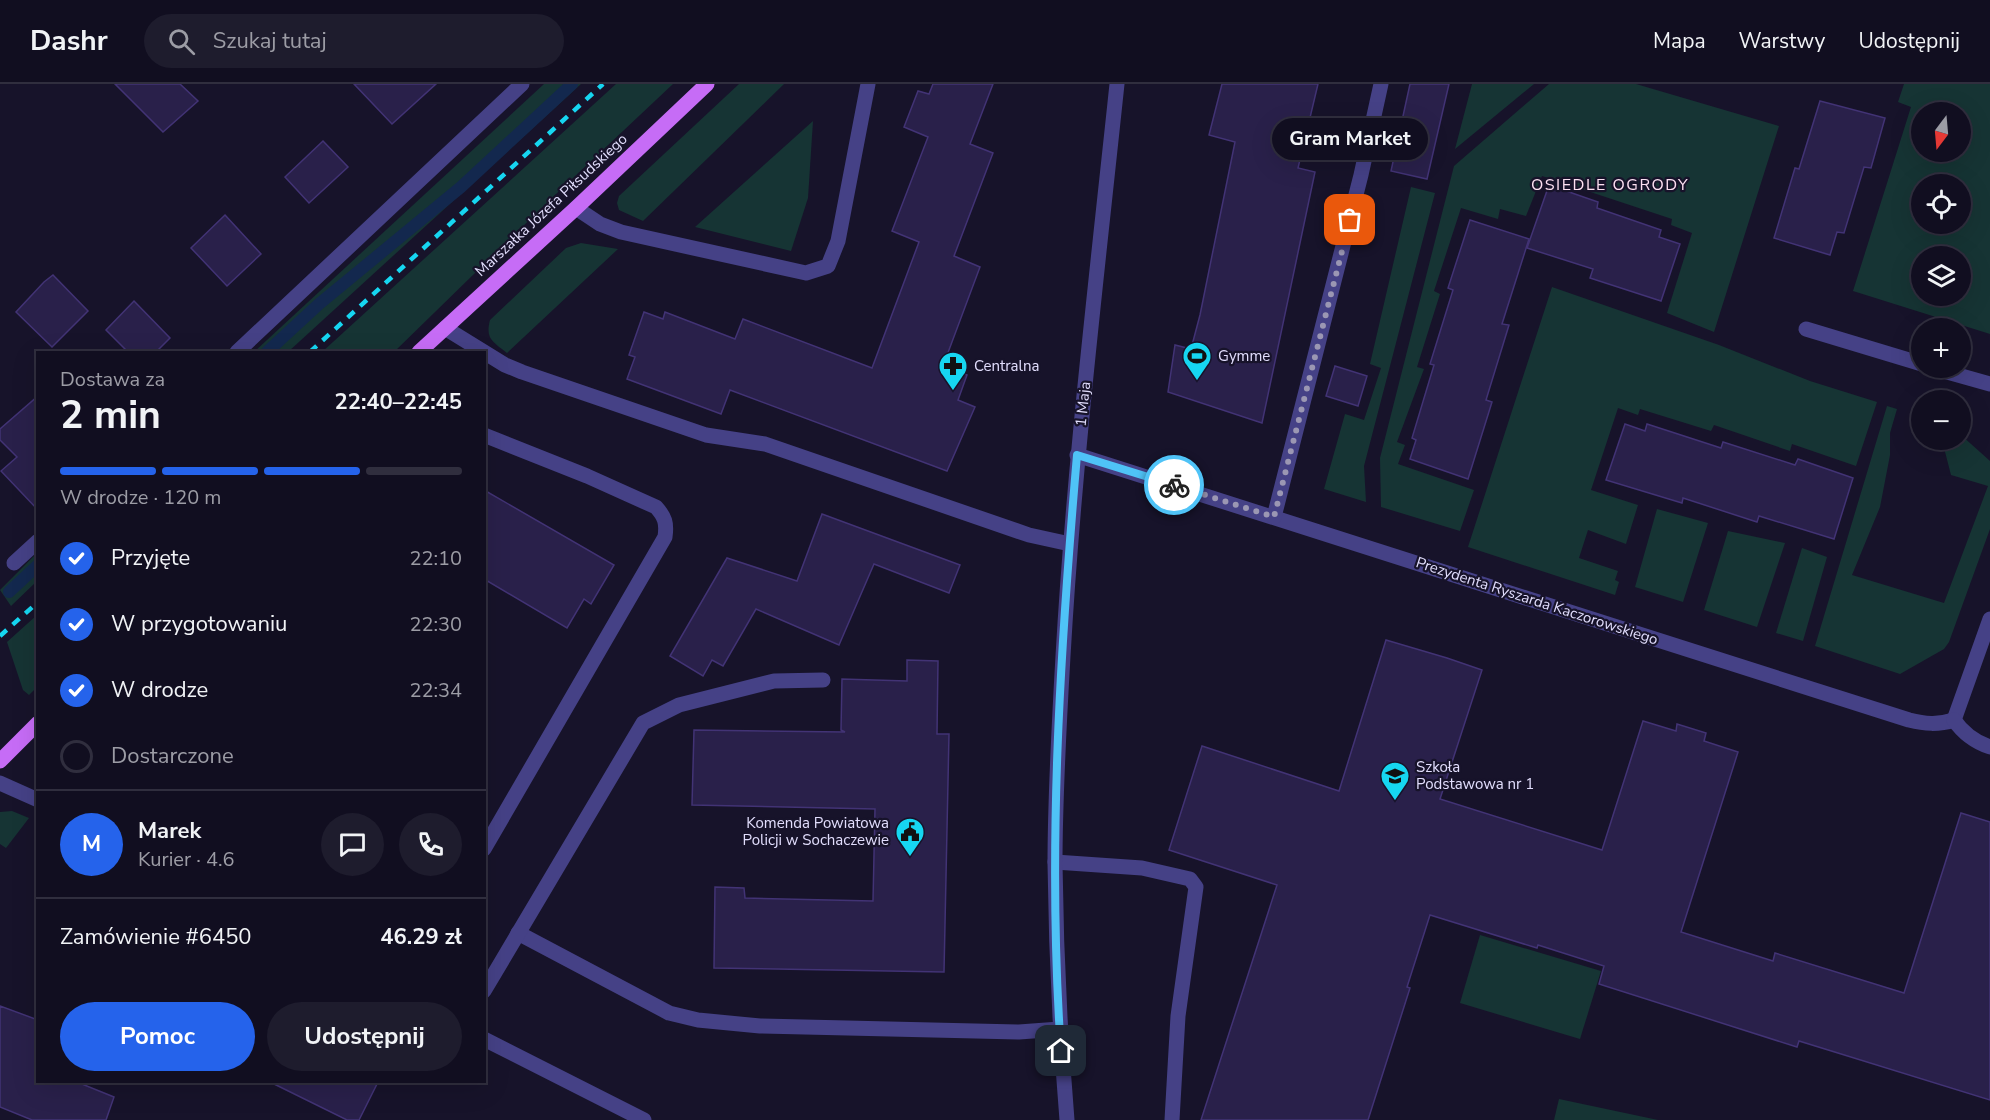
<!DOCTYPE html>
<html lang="pl">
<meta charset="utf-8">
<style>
body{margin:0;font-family:"Nunito Sans",sans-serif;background:#1e1c2d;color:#f1f3f6;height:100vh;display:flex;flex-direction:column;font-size:22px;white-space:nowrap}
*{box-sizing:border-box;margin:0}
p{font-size:20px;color:#9c9ca5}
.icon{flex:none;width:33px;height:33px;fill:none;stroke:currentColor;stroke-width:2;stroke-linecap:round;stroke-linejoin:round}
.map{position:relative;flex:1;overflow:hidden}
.panel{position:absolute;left:36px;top:267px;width:450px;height:732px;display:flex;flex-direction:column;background:#110e20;border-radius:0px;box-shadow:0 6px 24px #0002,0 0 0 2px #302e3e}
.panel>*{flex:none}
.needle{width:39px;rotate:196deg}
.buttons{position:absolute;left:1911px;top:18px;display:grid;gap:12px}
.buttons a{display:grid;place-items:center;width:60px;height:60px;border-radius:50%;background:#110e20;box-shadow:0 6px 24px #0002,0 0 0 2px #302e3e;font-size:30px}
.pin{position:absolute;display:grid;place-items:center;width:51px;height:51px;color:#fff;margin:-26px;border-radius:12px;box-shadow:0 3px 9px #0006}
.courier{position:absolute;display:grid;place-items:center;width:60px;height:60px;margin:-30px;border:4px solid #4fc3f7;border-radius:50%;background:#fff;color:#222;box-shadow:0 2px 8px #0007}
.bubble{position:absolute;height:42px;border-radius:21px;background:#110e20;box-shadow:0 6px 24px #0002,0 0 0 2px #302e3e;font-size:20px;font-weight:700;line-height:42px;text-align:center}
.headline em{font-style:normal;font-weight:700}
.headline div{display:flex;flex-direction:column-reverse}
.headline{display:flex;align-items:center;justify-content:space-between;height:102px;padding:0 24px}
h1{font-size:39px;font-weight:700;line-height:45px}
.bar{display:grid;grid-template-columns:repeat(4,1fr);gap:9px 6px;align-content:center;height:72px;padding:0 24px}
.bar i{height:8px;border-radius:4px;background:#302e3e}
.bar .current{background:#2563eb}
.bar p{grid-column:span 4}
.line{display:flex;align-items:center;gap:15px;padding:0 24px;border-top:2px solid #302e3e}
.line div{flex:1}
.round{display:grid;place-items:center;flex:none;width:63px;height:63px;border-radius:32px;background:#1e1c2d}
ol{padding:0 24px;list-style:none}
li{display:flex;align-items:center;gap:18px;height:66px}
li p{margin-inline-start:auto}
li .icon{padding:6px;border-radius:50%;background:#2563eb;color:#fff;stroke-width:4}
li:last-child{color:#9c9ca5}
li i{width:33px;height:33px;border:3px solid #302e3e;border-radius:50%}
.primary-button{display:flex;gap:12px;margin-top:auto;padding:12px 24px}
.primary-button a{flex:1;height:69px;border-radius:36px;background:#2563eb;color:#fff;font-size:24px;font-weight:700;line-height:69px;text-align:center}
.primary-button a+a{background:#1e1c2d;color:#f1f3f6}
header{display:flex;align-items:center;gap:36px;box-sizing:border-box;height:84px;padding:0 30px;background:#110e20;border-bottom:2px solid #302e3e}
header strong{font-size:28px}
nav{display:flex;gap:33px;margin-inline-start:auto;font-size:21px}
.search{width:420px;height:54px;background:#1e1c2d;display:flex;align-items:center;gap:15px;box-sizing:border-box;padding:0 21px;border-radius:33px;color:#9c9ca5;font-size:22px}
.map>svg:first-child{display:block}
.green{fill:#163434;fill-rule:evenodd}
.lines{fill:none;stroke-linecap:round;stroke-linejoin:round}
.stream{stroke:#13284e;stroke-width:12}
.building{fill:#29204a;stroke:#423375;stroke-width:1.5}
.minor{stroke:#454186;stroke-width:15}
.major{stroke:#c66cf6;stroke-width:15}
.rail{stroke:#16d6f1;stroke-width:4.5;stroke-dasharray:9 8;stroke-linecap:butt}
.done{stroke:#9b97b3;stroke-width:6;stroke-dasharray:0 10.8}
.route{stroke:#4fc3f7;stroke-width:8}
.labels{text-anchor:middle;stroke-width:4.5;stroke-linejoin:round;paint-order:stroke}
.street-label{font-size:15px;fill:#e2defd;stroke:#17132a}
.poi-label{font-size:15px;fill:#e2defd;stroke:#17132a;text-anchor:start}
.neighbourhood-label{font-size:16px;letter-spacing:1.5px;fill:#fde0f2;stroke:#17132a}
</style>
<header>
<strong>Dashr</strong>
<div class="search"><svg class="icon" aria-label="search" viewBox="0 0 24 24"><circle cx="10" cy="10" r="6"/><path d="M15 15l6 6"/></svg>Szukaj tutaj</div>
<nav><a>Mapa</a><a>Warstwy</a><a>Udostępnij</a></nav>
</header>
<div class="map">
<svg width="1990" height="1036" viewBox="0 0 1990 1036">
<rect width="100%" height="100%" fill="#17132a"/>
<g class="green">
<polygon points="544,0 581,0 288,268 254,268"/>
<polygon points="616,0 673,0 556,110 394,268 322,268"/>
<polygon points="739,0 784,0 643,137 619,126 617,119 619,112"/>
<polygon points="1472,0 1534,0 1455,65"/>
<polygon points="1549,0 1636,0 1779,42 1714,248 1667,229 1692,149 1671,141 1672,135 1542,92 1526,132 1500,125 1498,135 1461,124 1434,207 1440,210 1417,283 1424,285 1397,358 1405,361 1398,380 1474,406 1460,447 1381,423 1380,374 1454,82"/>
<path d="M1904,0h86v250l-137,-43 58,-184 -13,-5zM1922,28h38v40h-38zM1922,100h38v40h-38zM1922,172h38v40h-38z"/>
<polygon points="813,37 808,114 791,167 695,143"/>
<polygon points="1411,103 1435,109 1364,382 1366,418 1324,405 1345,330 1364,336 1381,284 1370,280"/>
<path d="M581,159l37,6 -111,104c-14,-11 -22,-14 -17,-33l76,-72z"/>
<polygon points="1552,203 1719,261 1810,297 1877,318 1856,382 1792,360 1790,367 1714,341 1711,347 1640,325 1638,331 1618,324 1591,406 1638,421 1626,460 1588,446 1579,474 1618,487 1615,496 1619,498 1615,511 1468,463"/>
<polygon points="1887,322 1897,325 1890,349 1890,371 1880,423 1852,491 1944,519 1988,402 1951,391 1942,356 1960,356 1961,351 1990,377 1990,445 1949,558 1944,565 1900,590 1815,562"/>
<polygon points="1657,425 1708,439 1683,518 1635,503"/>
<polygon points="1728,447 1785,459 1757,543 1704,526"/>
<polygon points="1802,464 1827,473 1803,557 1776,549"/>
<polygon points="37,469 37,497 11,522 0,506"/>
<polygon points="37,531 37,603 29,611 23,606 7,558"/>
<polygon points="12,727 29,734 6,764 0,760 0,728"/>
<polygon points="1480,851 1601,887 1580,955 1460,919"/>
<polygon points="1559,1015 1658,1036 1554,1036"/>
</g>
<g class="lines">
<g class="stream">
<polyline points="267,268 319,220 461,103 572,0"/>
<polyline points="9,508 38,481"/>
</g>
</g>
<g class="building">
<polygon points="115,0 180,0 198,17 163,48"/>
<polygon points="354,0 436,0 392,40"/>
<polygon points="933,0 993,0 970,60 993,69 954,172 980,183 943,282 967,291 958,316 975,323 947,387 730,306 721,330 627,295 635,273 629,271 644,228 663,235 665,228 735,255 743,235 872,284 919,158 892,147 928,53 904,43 918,7 929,10"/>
<polygon points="1222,0 1318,0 1298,84 1315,88 1262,339 1168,308 1175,261 1191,265 1200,231 1235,58 1209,51"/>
<polygon points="1410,0 1449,0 1427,95 1391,87"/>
<polygon points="1820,17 1885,34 1871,84 1864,83 1844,149 1837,148 1830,171 1774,154 1795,84 1799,85"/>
<polygon points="323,57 348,83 309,119 285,93"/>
<polygon points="1549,101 1598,118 1597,124 1661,146 1659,153 1680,160 1661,217 1590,194 1593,185 1527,164"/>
<polygon points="225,131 261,170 227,202 191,164"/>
<polygon points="1470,136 1529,155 1502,240 1509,241 1486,316 1492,318 1468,395 1410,375 1416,356 1412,354 1434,281 1430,280 1453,206 1448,204"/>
<polygon points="53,191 88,227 52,263 16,228 44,198"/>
<polygon points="134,217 170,254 156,268 128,268 106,246"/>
<polygon points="1335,282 1367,292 1358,322 1326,312"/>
<polygon points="38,312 38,426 1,387 17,373 0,356 0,345"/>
<polygon points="1625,340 1645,347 1647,340 1721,364 1723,358 1795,381 1798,375 1853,394 1834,455 1759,432 1757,438 1683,414 1682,419 1606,396"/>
<polygon points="484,406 614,481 591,520 584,515 567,544 484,495"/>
<polygon points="822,430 960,481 949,509 874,480 839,561 756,525 723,582 712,576 703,592 670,572 727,474 797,497"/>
<polygon points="1386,556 1447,574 1482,586 1440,715 1602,766 1643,637 1676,647 1677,640 1706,649 1704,657 1738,668 1681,848 1773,877 1775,869 1904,909 1961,729 1990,738 1990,1016 1799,957 1797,963 1599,900 1604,882 1538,861 1537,864 1430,831 1407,903 1410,904 1368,1036 1201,1036 1277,801 1169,766 1202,662 1339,707"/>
<polygon points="907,576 938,577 937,650 949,650 944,888 714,884 715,803 744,804 745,814 873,817 875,725 692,721 694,646 845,648 841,646 842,595 907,597"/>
<polygon points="0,922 38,936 38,998 77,998 114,1013 106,1036 32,1036 0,1023"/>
<polygon points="270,998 378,998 359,1036 347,1036"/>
</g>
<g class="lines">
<g class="minor">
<polyline points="576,124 600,140 621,148 806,189 828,182 838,157 868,0"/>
<polyline points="445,244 505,281 522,288 706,351 765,360 1029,451 1070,460"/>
<polyline points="1806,245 1922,280"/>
<polyline points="237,268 522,0"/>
<polyline points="1933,284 1990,300"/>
<path d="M484,351l103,41 69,31c9,10 11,16 9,30l-181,312"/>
<path d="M1077,371l832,265c16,4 29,5 45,0"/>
<polyline points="1274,433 1361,91 1381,0"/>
<polyline points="14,479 38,457"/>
<polyline points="1954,636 1990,535"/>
<path d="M1954,636c9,13 21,22 36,27"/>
<polyline points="0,699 38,716"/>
<polyline points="1055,778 1142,784 1190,795 1196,803 1178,932 1172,1036"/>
<polyline points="518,849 669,929 698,936 760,942 1019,948 1060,945"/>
<polyline points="484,907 643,639 679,621 774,597 823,596"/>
<polyline points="484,955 644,1036"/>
<path d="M1067,1036c-7,-85 -11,-170 -12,-256 0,-69 4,-139 8,-208 11,-192 34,-382 54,-572"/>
</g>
<g class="major">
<polyline points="419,268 576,124 707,0"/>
<polyline points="0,677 38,639"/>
</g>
<g class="rail">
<polyline points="310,268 603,0"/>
<polyline points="0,552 38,518"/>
</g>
</g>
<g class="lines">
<polyline class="done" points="1174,401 1274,433 1350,136"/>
<path class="route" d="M1061,967c-14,-198 -1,-399 16,-596l97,30"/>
</g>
<defs>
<g id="stadium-pin" transform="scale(1.5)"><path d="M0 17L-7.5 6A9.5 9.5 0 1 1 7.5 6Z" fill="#16d6f1" stroke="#17132a"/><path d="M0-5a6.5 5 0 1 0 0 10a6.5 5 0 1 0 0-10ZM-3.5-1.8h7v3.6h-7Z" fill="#111"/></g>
<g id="pharmacy-pin" transform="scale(1.5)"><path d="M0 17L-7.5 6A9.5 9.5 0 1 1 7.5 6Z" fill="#16d6f1" stroke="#17132a"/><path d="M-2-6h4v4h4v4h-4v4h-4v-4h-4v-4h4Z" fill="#111"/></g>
<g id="school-pin" transform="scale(1.5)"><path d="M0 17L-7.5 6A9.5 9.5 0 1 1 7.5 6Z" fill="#16d6f1" stroke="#17132a"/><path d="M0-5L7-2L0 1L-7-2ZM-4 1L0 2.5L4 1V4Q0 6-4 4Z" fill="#111"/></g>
<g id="civic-pin" transform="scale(1.5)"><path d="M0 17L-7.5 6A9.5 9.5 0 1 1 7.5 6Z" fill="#16d6f1" stroke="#17132a"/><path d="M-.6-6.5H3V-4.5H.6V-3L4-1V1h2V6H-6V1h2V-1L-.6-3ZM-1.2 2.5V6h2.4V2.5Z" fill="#111"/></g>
</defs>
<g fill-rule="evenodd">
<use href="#stadium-pin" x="1197" y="272"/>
<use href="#pharmacy-pin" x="953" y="282"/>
<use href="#school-pin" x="1395" y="692"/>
<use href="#civic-pin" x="910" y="748"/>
</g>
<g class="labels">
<g class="street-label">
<text transform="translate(551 121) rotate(-43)" y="5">Marszałka Józefa Piłsudskiego</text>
<text transform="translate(1083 320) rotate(-84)" y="5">1 Maja</text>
<text transform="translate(1537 517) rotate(18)" y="5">Prezydenta Ryszarda Kaczorowskiego</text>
</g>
<g class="poi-label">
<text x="1218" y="277">Gymme</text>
<text x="974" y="287">Centralna</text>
<text x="1416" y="688">Szkoła<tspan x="1416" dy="17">Podstawowa nr 1</tspan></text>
<text x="889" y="744" text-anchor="end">Komenda Powiatowa<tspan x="889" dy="17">Policji w Sochaczewie</tspan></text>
</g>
<g class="neighbourhood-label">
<text x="1610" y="106">OSIEDLE OGRODY</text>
</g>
</g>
</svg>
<div class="buttons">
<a><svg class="needle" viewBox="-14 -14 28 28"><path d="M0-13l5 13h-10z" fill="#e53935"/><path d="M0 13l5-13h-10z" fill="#9c9ca5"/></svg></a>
<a><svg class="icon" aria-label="locate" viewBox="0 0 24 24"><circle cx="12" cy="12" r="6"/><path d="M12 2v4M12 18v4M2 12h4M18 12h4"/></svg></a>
<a><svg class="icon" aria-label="layers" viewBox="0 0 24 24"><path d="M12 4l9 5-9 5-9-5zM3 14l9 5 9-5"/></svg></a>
<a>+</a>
<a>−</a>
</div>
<div class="pin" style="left:1350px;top:136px;background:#ea580c"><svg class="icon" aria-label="bag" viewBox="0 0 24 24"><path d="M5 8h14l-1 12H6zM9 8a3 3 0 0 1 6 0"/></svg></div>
<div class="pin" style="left:1061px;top:967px;background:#1f2937"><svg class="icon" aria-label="home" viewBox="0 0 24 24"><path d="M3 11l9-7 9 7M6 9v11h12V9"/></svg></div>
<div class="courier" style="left:1174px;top:401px"><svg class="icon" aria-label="bike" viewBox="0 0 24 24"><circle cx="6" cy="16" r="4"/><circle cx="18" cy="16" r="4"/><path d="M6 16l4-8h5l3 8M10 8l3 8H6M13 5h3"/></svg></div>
<div class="bubble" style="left:1272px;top:34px;width:156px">Gram Market</div>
<section class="panel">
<div class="headline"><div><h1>2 min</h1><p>Dostawa za</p></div><em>22:40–22:45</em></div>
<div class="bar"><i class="current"></i><i class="current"></i><i class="current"></i><i></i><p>W drodze · 120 m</p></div>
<ol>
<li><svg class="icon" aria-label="check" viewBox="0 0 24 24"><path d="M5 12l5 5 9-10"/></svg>Przyjęte<p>22:10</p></li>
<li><svg class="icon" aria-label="check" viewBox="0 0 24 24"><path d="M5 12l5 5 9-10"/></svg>W przygotowaniu<p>22:30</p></li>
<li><svg class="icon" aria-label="check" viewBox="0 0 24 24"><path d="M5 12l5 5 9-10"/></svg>W drodze<p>22:34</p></li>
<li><i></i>Dostarczone</li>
</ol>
<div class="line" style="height:108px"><b class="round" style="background:#2563eb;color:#fff">M</b><div><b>Marek</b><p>Kurier · 4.6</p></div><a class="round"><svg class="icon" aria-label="chat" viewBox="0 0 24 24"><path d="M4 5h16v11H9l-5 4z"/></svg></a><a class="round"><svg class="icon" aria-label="phone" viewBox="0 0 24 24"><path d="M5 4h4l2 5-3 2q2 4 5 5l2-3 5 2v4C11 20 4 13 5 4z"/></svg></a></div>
<div class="line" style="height:78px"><div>Zamówienie #6450</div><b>46.29 zł</b></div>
<div class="primary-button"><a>Pomoc</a><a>Udostępnij</a></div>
</section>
</div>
